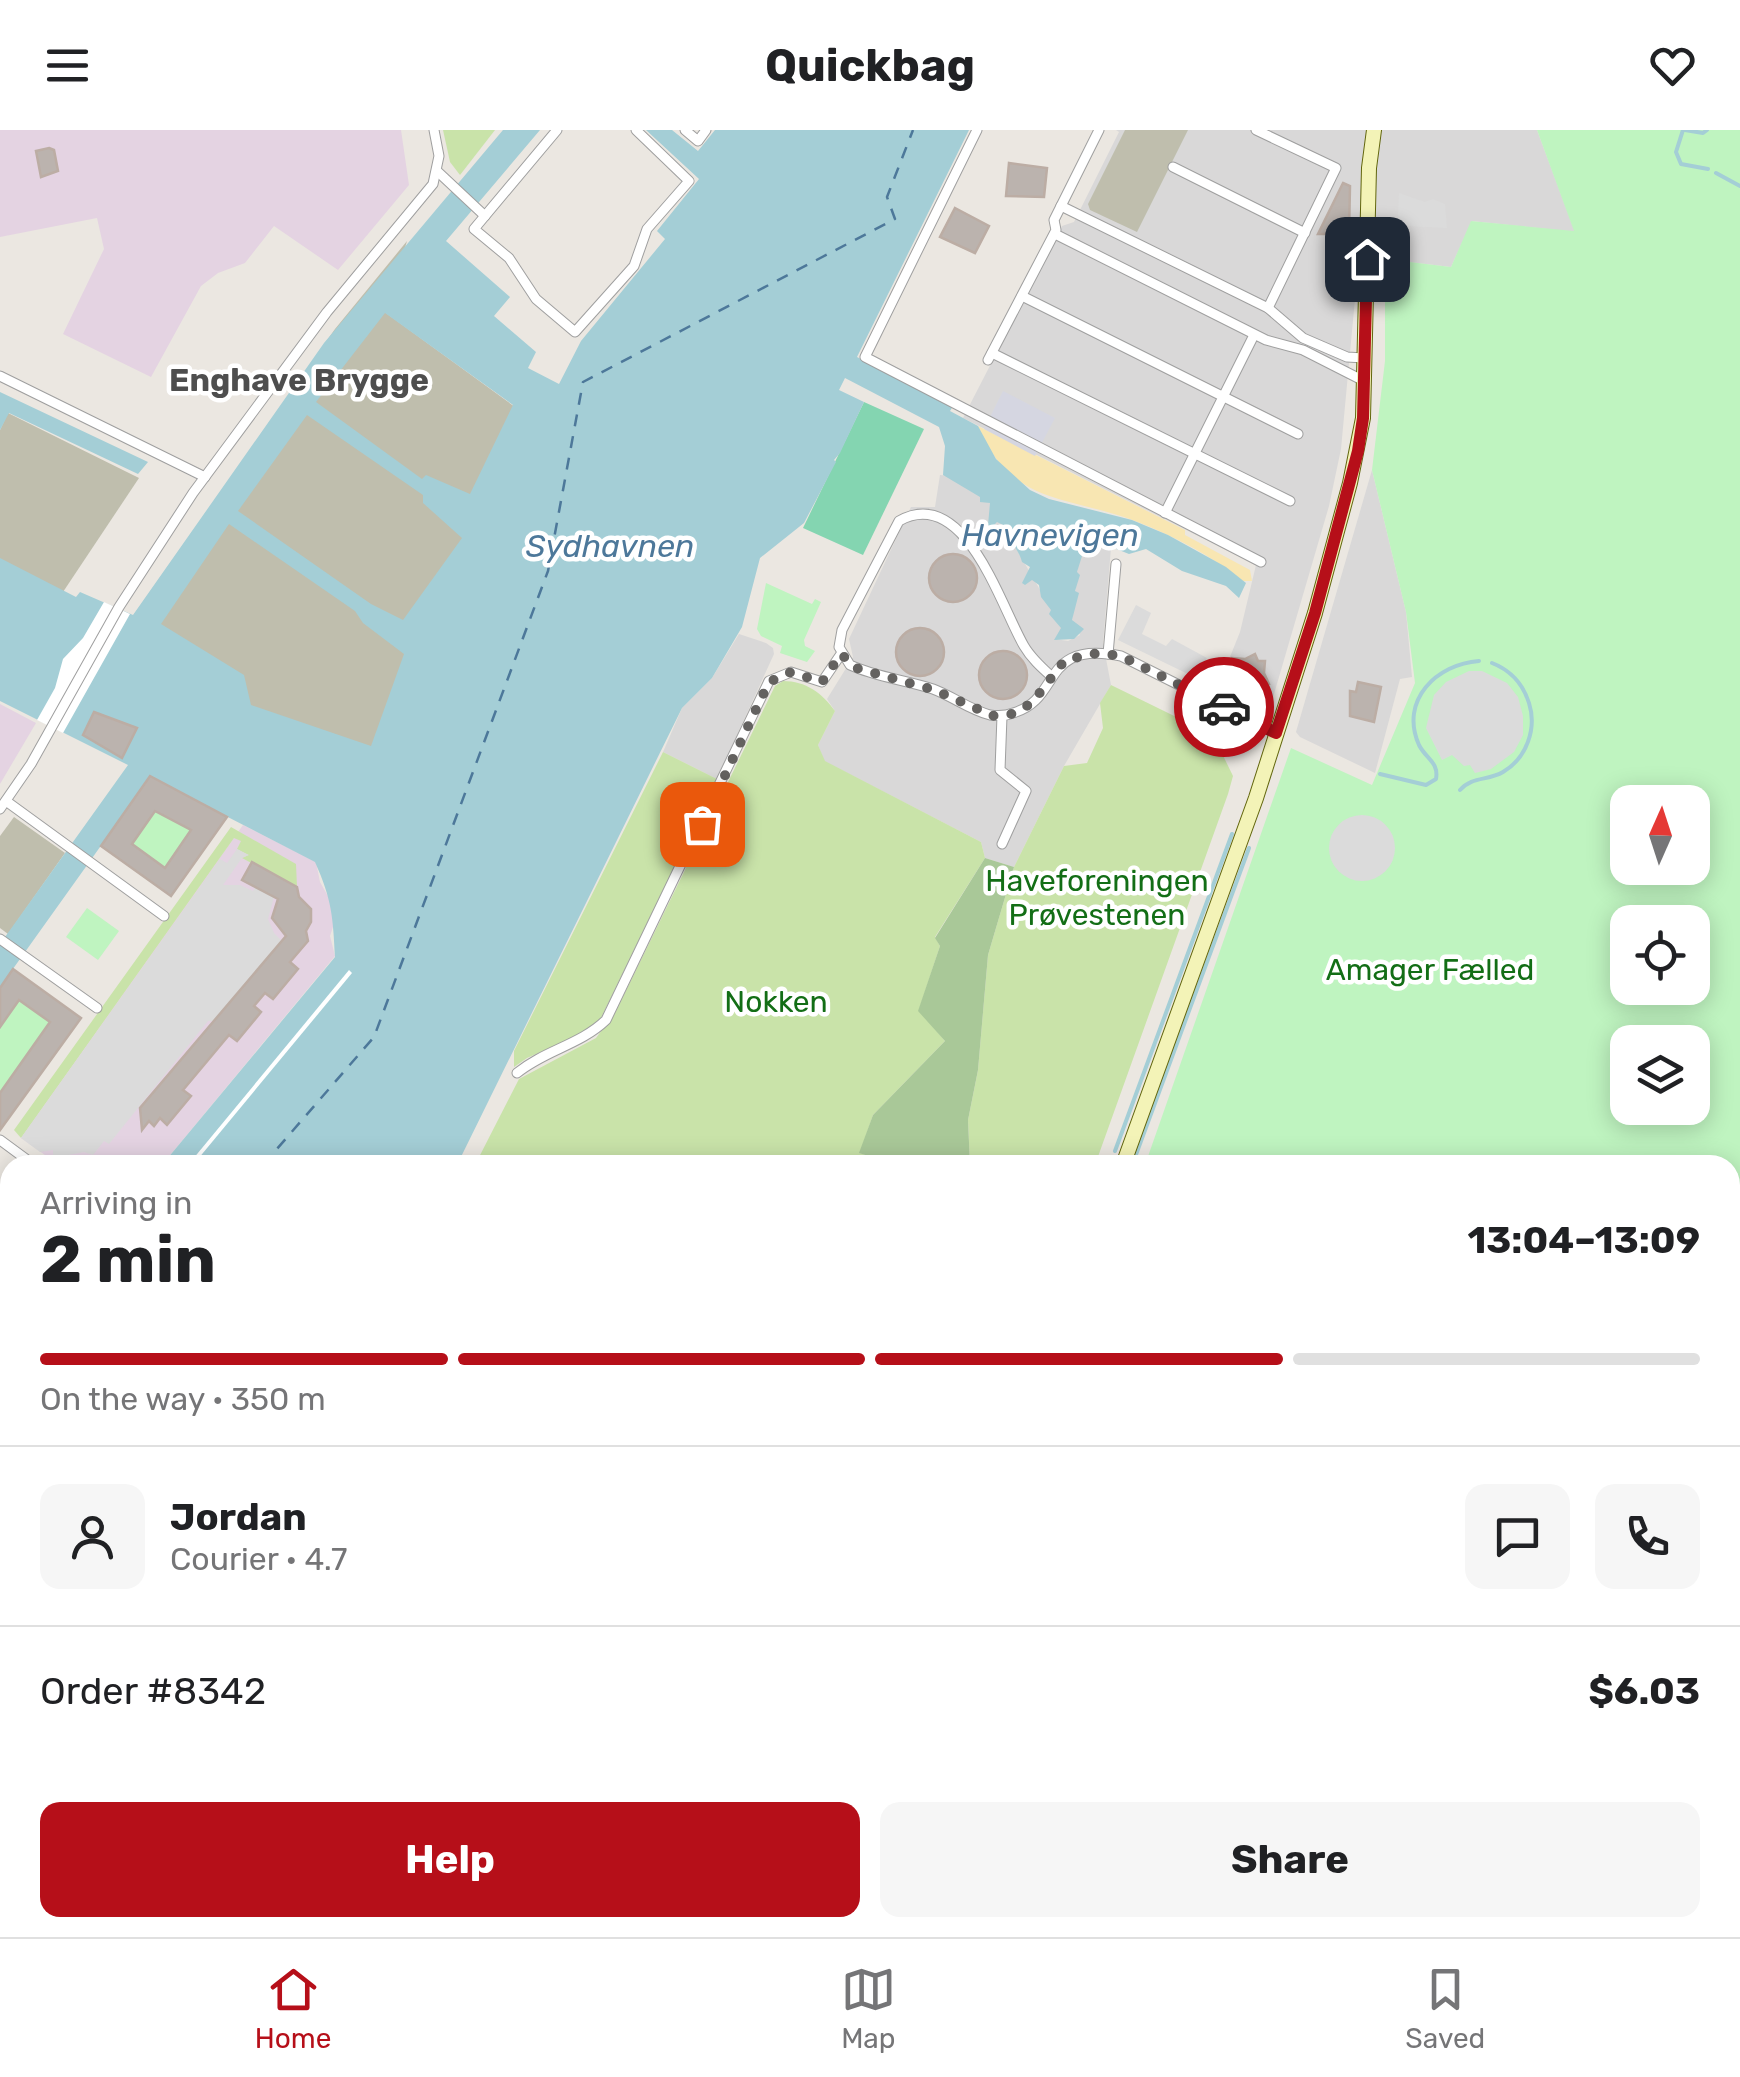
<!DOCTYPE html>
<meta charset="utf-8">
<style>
body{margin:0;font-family:Rubik,sans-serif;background:#f6f6f6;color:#202124;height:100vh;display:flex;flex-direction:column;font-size:38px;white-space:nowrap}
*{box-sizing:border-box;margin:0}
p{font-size:32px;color:#757577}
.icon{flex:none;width:55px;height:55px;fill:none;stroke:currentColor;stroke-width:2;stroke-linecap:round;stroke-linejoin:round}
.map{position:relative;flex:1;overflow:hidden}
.side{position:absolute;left:0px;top:1025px;width:1740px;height:782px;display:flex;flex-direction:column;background:#fff;border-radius:30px 30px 0 0;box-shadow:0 5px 25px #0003}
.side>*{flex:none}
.needle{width:65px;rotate:3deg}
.tools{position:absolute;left:1610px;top:655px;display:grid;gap:20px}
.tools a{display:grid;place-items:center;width:100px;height:100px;border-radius:20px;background:#fff;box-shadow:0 5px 25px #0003;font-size:50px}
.pin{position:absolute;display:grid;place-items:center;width:85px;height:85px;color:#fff;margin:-42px;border-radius:20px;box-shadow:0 5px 15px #0006}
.courier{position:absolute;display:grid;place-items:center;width:100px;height:100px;margin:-50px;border:8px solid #b60f19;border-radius:50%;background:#fff;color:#222;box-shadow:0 2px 12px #0007}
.headline em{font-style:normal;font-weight:700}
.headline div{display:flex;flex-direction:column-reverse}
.headline{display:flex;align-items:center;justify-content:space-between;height:170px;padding:0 40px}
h1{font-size:65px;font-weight:700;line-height:75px}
.bar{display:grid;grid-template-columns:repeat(4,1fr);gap:15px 10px;align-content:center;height:120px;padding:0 40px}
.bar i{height:12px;border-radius:8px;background:#e0e0e0}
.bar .active{background:#b60f19}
.bar p{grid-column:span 4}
.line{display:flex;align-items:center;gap:25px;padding:0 40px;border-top:2px solid #e0e0e0}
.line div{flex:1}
.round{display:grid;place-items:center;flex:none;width:105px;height:105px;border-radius:20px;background:#f6f6f6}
.action{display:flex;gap:20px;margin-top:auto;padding:20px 40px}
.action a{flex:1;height:115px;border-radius:20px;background:#b60f19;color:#fff;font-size:40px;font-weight:700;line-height:115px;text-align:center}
.action a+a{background:#f6f6f6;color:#202124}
header{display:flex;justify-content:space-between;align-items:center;height:130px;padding:0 40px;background:#fff;font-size:45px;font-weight:700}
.tab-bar{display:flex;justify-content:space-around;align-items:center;height:140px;border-top:2px solid #e0e0e0;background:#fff;font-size:28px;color:#757577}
.tab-bar a{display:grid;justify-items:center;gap:5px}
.tab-bar .active{color:#b60f19}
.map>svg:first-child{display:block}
.residential{fill:#d9d8d8}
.industrial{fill:#e4d3e2}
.construction{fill:#bfbead}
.grass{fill:#c9e3a9}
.forest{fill:#a9c898}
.sand{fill:#f8e6b2}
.park{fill:#bff4c0;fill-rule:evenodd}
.pitch{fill:#84d5b1}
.parking{fill:#dbdbdb}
.plaza{fill:#d5d6e1}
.water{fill:#a4ced6;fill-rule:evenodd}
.pier{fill:#fff}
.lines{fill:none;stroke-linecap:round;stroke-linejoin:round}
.stream{stroke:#a4ced6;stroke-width:4}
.ferry{stroke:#4d789a;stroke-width:2.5;stroke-dasharray:12 10;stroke-linecap:butt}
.building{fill:#bbb3ae;stroke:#bcada4;stroke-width:2.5;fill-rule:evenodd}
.street-casing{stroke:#9f9f9f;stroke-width:11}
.secondary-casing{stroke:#62660d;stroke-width:16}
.street{stroke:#fff;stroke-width:9}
.secondary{stroke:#f3f3b7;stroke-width:14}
.done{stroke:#646260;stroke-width:10;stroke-dasharray:0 18}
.route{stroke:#b60f19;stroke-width:12}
.labels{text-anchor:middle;stroke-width:9;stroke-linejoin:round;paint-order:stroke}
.park-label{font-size:30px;fill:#136e16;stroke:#fff}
.neighbourhood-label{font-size:32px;font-weight:bold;fill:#4e4e4e;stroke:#fff}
.water-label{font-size:32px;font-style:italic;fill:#4d789a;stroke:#fff}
</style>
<header><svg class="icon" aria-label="menu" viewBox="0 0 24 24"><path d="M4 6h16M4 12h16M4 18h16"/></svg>Quickbag<svg class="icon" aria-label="heart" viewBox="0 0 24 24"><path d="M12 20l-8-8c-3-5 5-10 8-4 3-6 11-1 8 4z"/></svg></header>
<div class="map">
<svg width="1740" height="1807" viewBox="0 0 1740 1807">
<rect width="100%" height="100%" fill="#ebe7e1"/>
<g class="residential">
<polygon points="1116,0 1537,0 1575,102 1472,91 1451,137 1359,126 1341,319 1329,376 1267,588 1215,564 1240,502 1256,435 963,288 1062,96 1074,92 1119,2"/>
<polygon points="1372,340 1406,482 1412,547 1400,549 1375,643 1300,607 1296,602"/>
<polygon points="940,345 950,346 990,373 1062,498 1055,509 1068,511 1080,505 1072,490 1079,424 1084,416 1111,418 1103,513 1111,555 1064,636 1014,737 985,728 981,712 824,631 818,615 835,581 827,569 853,527 849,509 911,377 935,377"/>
<polygon points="739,504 766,513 773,518 774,524 717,649 663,622 682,578 712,548"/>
</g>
<g class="industrial">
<polygon points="0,0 401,0 409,55 338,140 274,96 245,133 218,143 201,156 151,247 63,204 104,119 97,88 0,107"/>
<polygon points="0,574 36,593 0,654"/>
<polygon points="243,695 316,732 320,752 333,775 335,791 330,806 335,826 162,1035 59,1035 21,1008"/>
</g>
<g class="construction">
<polygon points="1125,0 1188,0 1137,102 1090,80 1088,74"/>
<polygon points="407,111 386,183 515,277 376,651 227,595 133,486 335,199"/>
<polygon points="8,283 139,348 63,462 0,429 0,300"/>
<polygon points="14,687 65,723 8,804 0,798 0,706"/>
</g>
<g class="grass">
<polygon points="443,0 495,0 460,45 450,32"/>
<path d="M783,551c23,0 39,12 52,30l-17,34 7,16 156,81 4,16 -50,79 5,9 -21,64 26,31 -72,74 -13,38 36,12h-421l44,-86 77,-41 20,-27 159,-325z"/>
<polygon points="1111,555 1213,605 1233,646 1228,664 1095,1035 970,1035 968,990 978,940 988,825 1014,737 1064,636 1087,633 1103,598 1100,573"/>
<polygon points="663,622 717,649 601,888 583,903 527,928 514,937 514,921"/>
<polygon points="231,697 296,734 297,757 242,728 248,725 237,719 241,711 234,708 21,1008 14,1000"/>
<polygon points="94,1798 347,1798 331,1800 327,1807 90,1807"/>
<polygon points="531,1798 735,1798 727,1807 529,1807"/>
</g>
<g class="forest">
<polygon points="985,728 1014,737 988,825 978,940 968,990 970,1035 896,1035 859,1023 873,985 945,911 918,881 940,816 935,808"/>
<polygon points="735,1798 853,1798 846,1807 727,1807"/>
</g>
<path class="sand" d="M978,296l207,104v5l65,35 2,11h-9c-31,-25 -69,-45 -108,-60 -68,-26 -124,-15 -157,-95z"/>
<g class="park">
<path d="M1537,0h203v1807h-690l3,-9h677v-763h-585l146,-417 81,37 43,-102 -9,-71 -34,-142 13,-109v-102l66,8 20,-46 103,10zM1628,672h64v66h-64zM1628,792h64v66h-64zM1628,912h64v66h-64z"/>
<polygon points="766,453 812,474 815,469 821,472 804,510 805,516 815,521 807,532 780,523 782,516 761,506 757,499"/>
<polygon points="153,680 194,701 165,738 132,714"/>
<polygon points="87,778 119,801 98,830 66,807"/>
<polygon points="19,870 50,892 0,963 0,897"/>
</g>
<g class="pitch">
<polygon points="864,272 924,299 863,425 803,398"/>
<polygon points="853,1798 1017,1798 1013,1807 846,1807"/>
</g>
<g class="parking">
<polygon points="1399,63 1425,72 1433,69 1445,74 1447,98 1406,96 1398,85"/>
<polygon points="1136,475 1151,483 1142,504 1166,516 1172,509 1207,528 1196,548 1118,510"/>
<polygon points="1469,541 1482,541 1507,553 1518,567 1523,586 1523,605 1514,622 1491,639 1475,643 1470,635 1464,636 1452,625 1442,630 1426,598 1434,565 1446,552"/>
<circle cx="1362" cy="718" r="33"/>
<polygon points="237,719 249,725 242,728 223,755 240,755 253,761 256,757 274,767 268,789 274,803 282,811 216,891 208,891 109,1014 104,1011 93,1025 84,1022 53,1028 53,1020 40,1022 21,1008 220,729 227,733"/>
</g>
<polygon class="plaza" points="1003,261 1055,288 1035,326 984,299"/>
<g class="water">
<path d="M503,0h37l-94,111 64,56 -16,19 42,36 -8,16 31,16 22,-43 84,-102 -8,-8 42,-52 -53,-49h26l26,21 17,-21h254l-112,227 96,49 -3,5 28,15 18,33 34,31 19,9 83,21 36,15 58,32 20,16 -7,15 -13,-12 -44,-15 -36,-22 -17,5 -25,-10 -20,2 -5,7 3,3 -5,16 3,3 -5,16 4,2 -7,27 12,9 -10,10 -20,1 7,-12 -12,-14 2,-4 -10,-13 -2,-12 -7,-5 -7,5 -3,-2 8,-16 -8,-5c-3,-13 -15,-22 -17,-36l-8,-4 -6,6 -3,-3 2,-22 -10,-1v-5l-37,-22 2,-29 -6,-19 -94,-49 -6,12 25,12 -24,51 -6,7 2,2 -32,61 -44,35 -18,69 -30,51 -30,30 -225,457h-295l173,-208c-2,-40 -3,-57 -20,-95l-165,-85 -150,210v-43l128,-179 -128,-64v-143l76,39 4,-5 53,23 191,-272zM385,183l128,92 -43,89 -44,-19 -4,4 -106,-77zM307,285l116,80v8l39,35 -59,82 -32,-16 -133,-93zM229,394l126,87 8,12 41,31 -33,92 -120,-41 -7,-30 -83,-51z"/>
<polygon points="0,262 148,332 138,344 9,283 0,300"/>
<polygon points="0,1302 10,1309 10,1573 0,1571"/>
<polygon points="10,1640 10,1798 76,1798 71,1807 0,1807 0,1655"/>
</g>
<g class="pier">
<polygon points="104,472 130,484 63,603 37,590 55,558 63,529 83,508"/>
<polygon points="349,840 352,843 193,1035 188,1035"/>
</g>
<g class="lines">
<g class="stream">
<polyline points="1683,0 1676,22 1681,34 1708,39"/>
<polyline points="1685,0 1703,3 1707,0"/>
<polyline points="1716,43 1740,56"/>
<path d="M1380,644l46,11 10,-6c3,-17 -10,-20 -17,-34 -20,-45 18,-81 60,-84"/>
<path d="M1460,660c12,-14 28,-9 43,-18 24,-14 34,-44 26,-69 -6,-19 -19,-33 -37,-40"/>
<polyline points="1115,1021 1232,704"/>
<polyline points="1134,1030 1249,718"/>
</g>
<g class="ferry">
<polyline points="263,1035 374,907 548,441 583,252 895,89 887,67 913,0"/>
<polyline points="0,1352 10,1339"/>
</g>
</g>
<g class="building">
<polygon points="49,18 54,20 58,41 41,47 36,21"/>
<polygon points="1009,33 1047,38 1044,67 1006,66"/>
<polygon points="1343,53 1350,56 1349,104 1318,104"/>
<polygon points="955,78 989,96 975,123 940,107"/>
<circle cx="953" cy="448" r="24"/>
<circle cx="920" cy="522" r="24"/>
<circle cx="1003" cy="545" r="24"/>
<polygon points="1255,524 1258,531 1265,531 1264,543 1269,554 1262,557 1261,563 1250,562 1239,568 1236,561 1228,560 1230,547 1225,538 1231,536 1232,528 1245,529"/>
<polygon points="1358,552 1381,557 1374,592 1350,586 1350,561 1356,562"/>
<polygon points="94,582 137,598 122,628 83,605"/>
<path d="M150,646l77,41 -56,79 -70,-50zM155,681l36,19 -26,38 -33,-24z"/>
<polygon points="252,732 297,757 299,767 311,779 311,792 306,801 308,811 290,832 298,839 273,869 265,863 254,876 261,882 237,911 229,905 183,960 191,966 167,995 160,988 154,996 149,991 142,1000 140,978 286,806 272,788 278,769 242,750"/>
<polygon points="13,839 81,888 0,1000 0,963 50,892 19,870 0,897 0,858"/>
</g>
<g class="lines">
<g class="street-casing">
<g id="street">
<polyline points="557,0 474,99 509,128 536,169 575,202 634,136 647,99 689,51 636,0"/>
<polyline points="685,0 698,11 706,0"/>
<polyline points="977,0 865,227 1261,432"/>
<polyline points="1256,0 1336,38 1268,178"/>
<polyline points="1173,37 1305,103"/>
<polyline points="437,41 485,86"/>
<polyline points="1061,76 1268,178 1303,208 1347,227 1364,228"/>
<polyline points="1055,104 1266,210 1303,220 1364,251"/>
<polyline points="1022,166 1298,304"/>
<polyline points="992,223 1290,371"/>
<polyline points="988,230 1056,100 1054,90 1099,0"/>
<polyline points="0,246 205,347"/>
<polyline points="1165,383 1254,205"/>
<polyline points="1108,524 1116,434"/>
<path d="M1051,546c-10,-9 -20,-18 -27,-30 -23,-39 -59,-162 -125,-125l-57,109 -3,17 11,18c26,12 56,15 83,24 19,7 37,21 57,26 8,1 16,1 23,-2 50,-14 26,-73 108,-57l154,77"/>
<polyline points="6,671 164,786"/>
<polyline points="0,679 31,634 119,477 193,363 327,182 433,54 439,26 434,0"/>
<polyline points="1002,714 1026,661 1000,640 1002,586"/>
<polyline points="0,809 97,878"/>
<path d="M517,943c28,-23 63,-28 89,-53l163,-339 22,-9 31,10 19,-28"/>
<polyline points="0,1010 34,1035"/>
</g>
</g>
<g class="secondary-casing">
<g id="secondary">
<polyline points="1123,1035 1256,668 1315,483 1350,353 1363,288 1369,38 1374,0"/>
<polyline points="1037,1807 1040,1798"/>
</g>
</g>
<use href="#street" class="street"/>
<use href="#secondary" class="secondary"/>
</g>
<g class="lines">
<polyline class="done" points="702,694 769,552 791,542 822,552 841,524 856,538 934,560 994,586 1012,584 1032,573 1065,530 1098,523 1121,526 1224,577"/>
<polyline class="route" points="1224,577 1276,603 1315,483 1358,321 1363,288 1367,129"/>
</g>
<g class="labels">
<g class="park-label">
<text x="1097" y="761">Haveforeningen<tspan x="1097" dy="34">Prøvestenen</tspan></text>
<text x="1430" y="850">Amager Fælled</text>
<text x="776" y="882">Nokken</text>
</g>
<g class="neighbourhood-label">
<text x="299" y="261">Enghave Brygge</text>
</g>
<g class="water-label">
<text x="1050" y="416">Havnevigen</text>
<text x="610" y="427">Sydhavnen</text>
</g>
</g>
</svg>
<div class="tools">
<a><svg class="needle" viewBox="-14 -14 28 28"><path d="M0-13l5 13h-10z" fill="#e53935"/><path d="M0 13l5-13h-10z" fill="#757577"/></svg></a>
<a><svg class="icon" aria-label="locate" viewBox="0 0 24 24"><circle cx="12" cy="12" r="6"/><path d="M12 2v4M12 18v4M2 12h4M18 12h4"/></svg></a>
<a><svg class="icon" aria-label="layers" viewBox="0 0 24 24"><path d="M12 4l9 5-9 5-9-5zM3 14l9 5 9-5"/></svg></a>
</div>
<div class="pin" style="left:702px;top:694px;background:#ea580c"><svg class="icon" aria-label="bag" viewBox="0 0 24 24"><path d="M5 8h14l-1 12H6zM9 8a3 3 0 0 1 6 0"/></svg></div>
<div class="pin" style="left:1367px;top:129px;background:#1f2937"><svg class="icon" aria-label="home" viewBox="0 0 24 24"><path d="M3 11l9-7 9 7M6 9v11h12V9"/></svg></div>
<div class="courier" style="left:1224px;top:577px"><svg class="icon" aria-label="car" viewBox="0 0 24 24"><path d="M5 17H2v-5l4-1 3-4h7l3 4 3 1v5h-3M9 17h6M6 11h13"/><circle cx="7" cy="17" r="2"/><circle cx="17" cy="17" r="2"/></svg></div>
<section class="side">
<div class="headline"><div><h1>2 min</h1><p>Arriving in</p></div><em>13:04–13:09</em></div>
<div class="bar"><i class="active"></i><i class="active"></i><i class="active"></i><i></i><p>On the way · 350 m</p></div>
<div class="line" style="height:180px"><a class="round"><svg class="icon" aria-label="person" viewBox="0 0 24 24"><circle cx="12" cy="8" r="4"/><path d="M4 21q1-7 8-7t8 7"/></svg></a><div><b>Jordan</b><p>Courier · 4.7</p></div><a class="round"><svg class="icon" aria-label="chat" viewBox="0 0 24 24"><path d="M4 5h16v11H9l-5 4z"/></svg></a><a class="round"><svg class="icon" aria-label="phone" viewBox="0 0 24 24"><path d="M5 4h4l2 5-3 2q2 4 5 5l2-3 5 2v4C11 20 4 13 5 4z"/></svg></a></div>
<div class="line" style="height:130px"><div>Order #8342</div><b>$6.03</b></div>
<div class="action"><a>Help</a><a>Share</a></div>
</section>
</div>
<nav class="tab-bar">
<a class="active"><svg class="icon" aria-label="home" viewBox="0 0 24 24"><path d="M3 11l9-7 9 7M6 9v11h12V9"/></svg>Home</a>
<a><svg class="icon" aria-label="map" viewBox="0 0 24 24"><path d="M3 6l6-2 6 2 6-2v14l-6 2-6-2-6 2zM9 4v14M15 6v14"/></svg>Map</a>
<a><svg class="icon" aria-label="saved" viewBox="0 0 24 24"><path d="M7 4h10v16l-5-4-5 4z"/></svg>Saved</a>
</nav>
